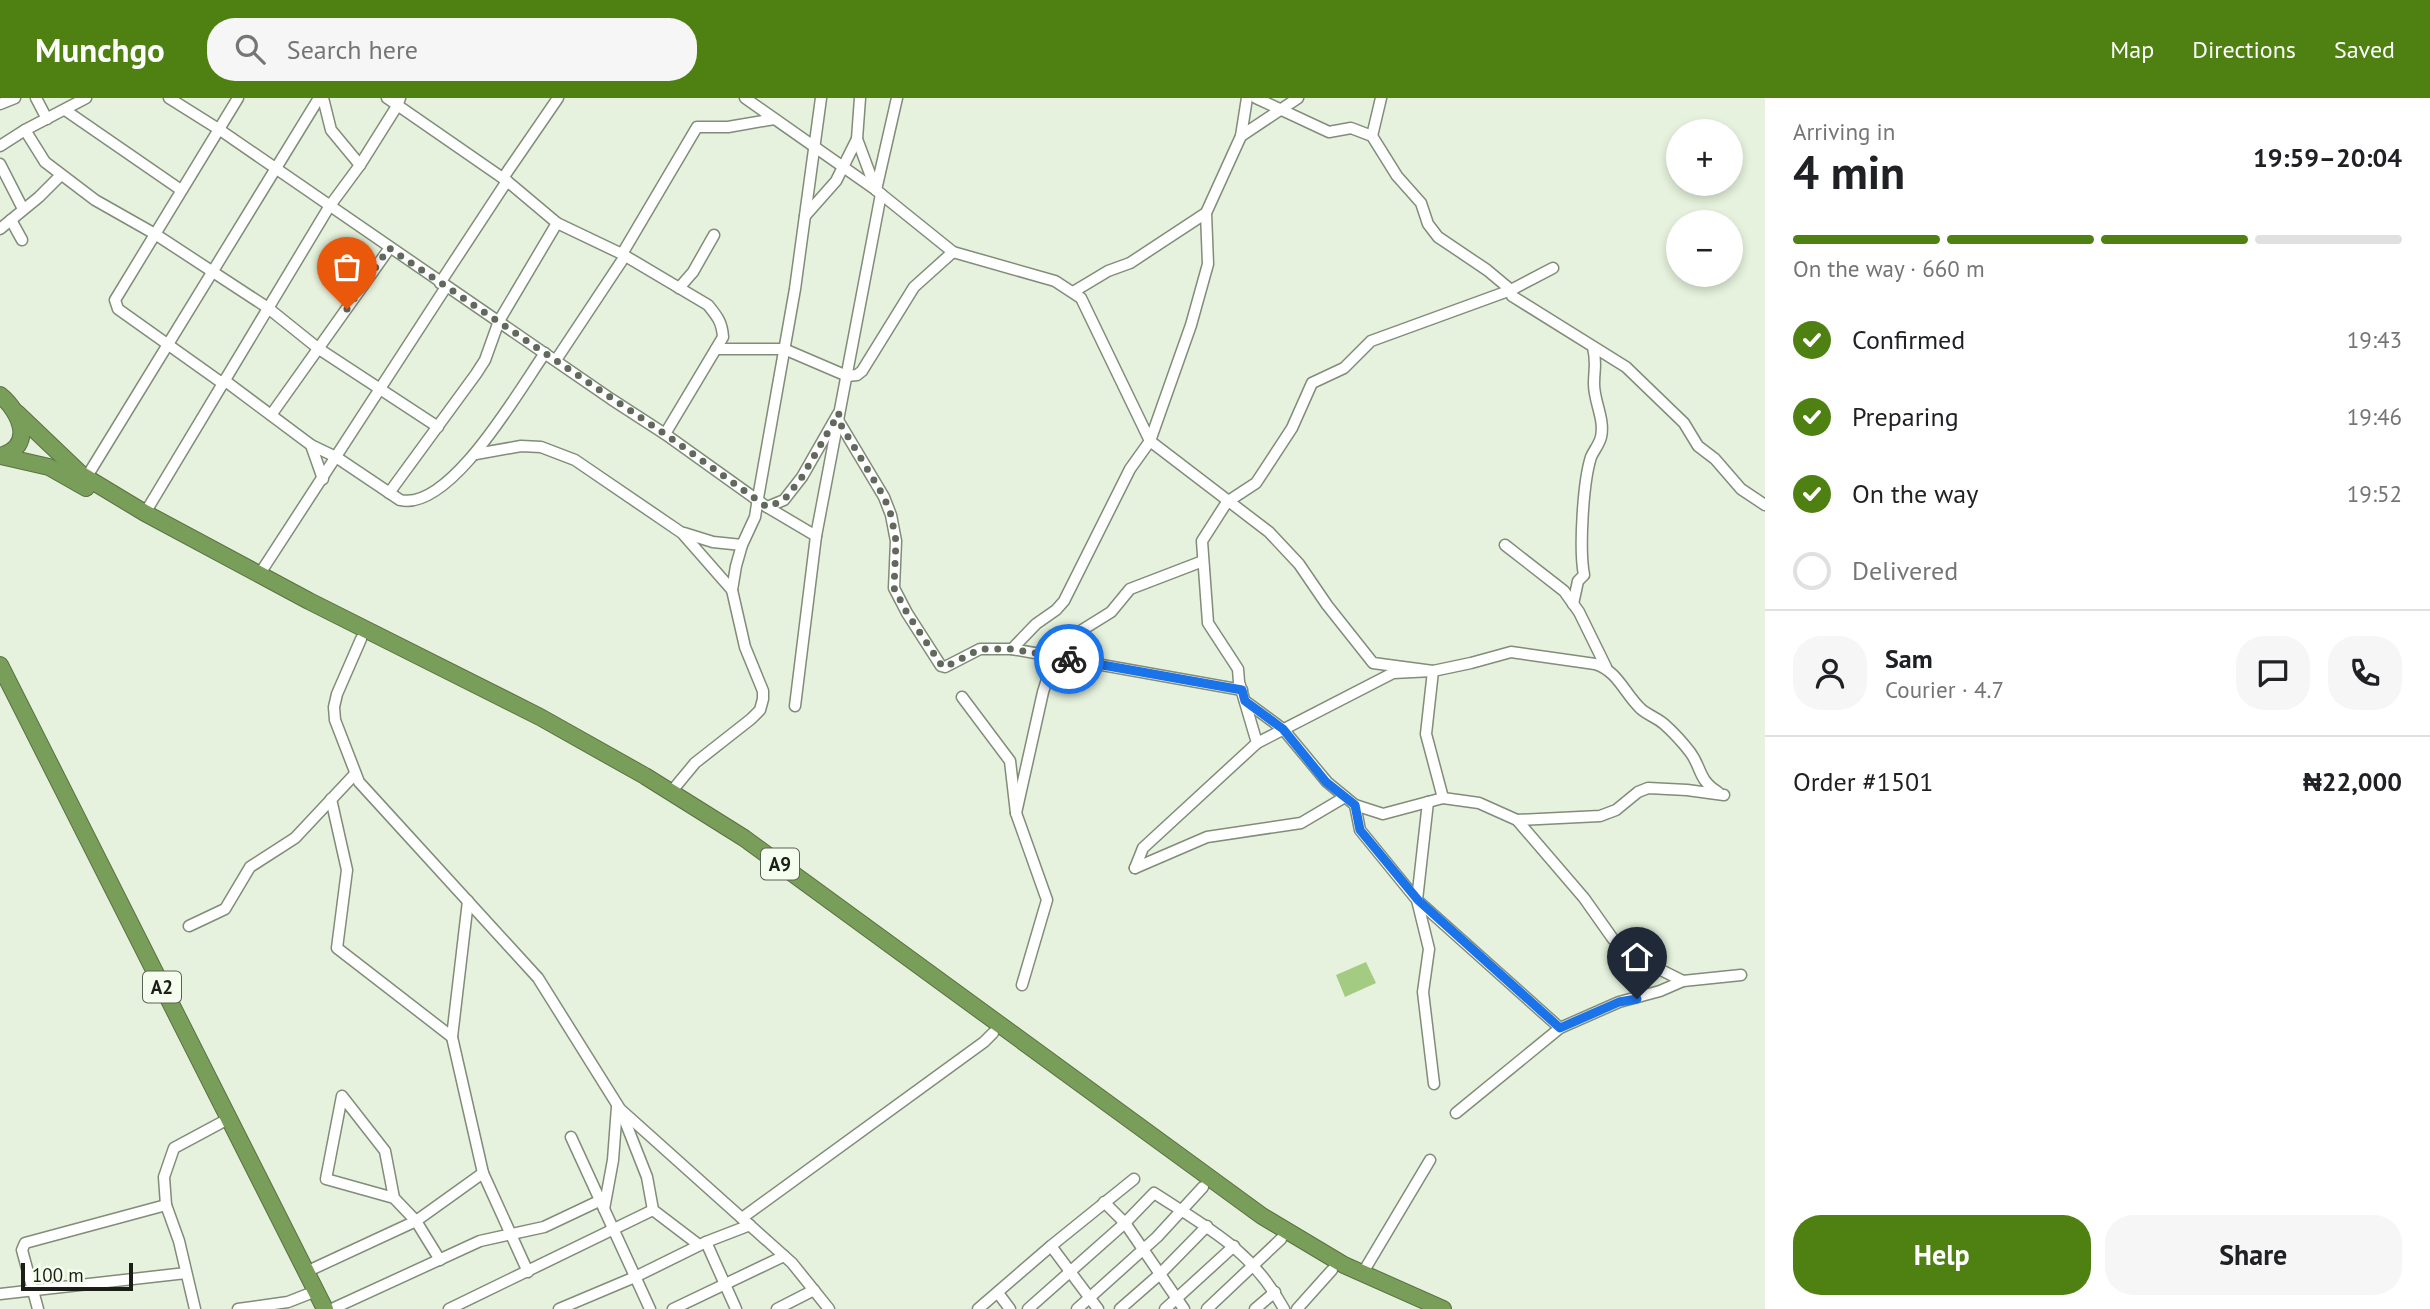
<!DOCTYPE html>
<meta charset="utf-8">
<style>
body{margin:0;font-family:"PT Sans",sans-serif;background:#f6f6f6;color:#202124;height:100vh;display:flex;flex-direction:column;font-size:26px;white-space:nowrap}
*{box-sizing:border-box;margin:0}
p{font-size:23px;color:#757577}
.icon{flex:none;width:38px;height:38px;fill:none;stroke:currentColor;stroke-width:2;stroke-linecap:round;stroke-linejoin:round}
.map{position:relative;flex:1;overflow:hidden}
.drawer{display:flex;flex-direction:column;background:#fff;width:665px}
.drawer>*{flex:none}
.buttons{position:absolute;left:1666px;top:21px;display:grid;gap:14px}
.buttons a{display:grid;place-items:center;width:77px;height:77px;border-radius:50%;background:#fff;box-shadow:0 4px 10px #0003;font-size:35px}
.scale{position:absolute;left:21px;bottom:18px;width:112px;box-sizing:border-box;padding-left:7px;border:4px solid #1a1e17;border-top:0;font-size:19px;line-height:24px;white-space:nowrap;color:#1a1e17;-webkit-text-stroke:5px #f5feee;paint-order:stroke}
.pin{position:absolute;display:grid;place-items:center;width:60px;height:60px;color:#fff;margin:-72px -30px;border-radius:50% 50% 50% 0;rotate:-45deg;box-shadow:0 0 7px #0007}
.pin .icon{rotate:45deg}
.courier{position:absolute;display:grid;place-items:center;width:70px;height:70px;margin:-35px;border:5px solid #1a73e8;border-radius:50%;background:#fff;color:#222;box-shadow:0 2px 9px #0007}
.head em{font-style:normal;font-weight:700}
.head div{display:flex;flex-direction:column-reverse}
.head{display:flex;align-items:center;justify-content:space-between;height:119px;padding:0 28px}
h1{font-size:46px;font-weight:700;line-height:52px}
.bar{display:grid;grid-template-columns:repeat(4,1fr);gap:10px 7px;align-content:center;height:84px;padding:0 28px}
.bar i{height:9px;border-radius:5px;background:#e0e0e0}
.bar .on{background:#4f8112}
.bar p{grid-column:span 4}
.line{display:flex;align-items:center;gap:18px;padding:0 28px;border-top:2px solid #e0e0e0}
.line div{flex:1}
.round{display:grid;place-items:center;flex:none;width:74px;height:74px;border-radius:28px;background:#f6f6f6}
ol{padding:0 28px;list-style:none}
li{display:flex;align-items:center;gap:21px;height:77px}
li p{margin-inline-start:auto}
li .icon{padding:7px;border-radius:50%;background:#4f8112;color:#fff;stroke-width:4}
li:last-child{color:#757577}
li i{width:38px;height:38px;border:4px solid #e0e0e0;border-radius:50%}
.button{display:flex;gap:14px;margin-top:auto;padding:14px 28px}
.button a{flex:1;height:80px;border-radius:28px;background:#4f8112;color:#fff;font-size:28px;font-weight:700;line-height:80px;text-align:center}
.button a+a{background:#f6f6f6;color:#202124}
header{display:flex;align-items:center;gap:42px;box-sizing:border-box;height:98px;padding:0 35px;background:#4f8112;color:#fff}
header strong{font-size:33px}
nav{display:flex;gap:38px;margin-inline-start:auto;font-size:24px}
.search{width:490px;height:63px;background:#f6f6f6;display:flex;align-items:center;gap:18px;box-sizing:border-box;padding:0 24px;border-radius:28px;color:#757577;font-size:26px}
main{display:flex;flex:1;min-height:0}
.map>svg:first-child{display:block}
.green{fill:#a3cc82}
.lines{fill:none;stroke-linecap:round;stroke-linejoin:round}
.minor-casing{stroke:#818c79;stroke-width:13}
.highway-casing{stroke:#587143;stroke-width:18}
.minor{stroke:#fff;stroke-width:10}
.highway{stroke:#799e5a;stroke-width:16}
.done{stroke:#61685c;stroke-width:7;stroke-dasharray:0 12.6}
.route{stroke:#1a73e8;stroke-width:9}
.labels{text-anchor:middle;stroke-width:5;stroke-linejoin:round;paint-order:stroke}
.shield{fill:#f5feee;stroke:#5c6158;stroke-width:2}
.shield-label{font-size:19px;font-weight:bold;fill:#1a1e17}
</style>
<header>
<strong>Munchgo</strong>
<div class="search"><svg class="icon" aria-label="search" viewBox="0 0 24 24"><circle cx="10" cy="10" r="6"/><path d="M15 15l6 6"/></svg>Search here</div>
<nav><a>Map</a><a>Directions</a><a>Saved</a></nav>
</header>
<main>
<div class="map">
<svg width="1765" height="1211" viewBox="0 0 1765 1211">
<rect width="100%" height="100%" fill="#e6f2dd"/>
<polygon class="green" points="1366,864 1376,885 1345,899 1336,877"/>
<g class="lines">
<g class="minor-casing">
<g id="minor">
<polyline points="36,0 47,21"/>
<polyline points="169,0 220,32 611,301 665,336 767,409 784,402 802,379 838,316"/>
<polyline points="323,0 331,32 360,67"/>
<path d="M387,0l120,83 50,42 65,31 86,51c9,11 14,17 15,32l-58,97"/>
<polyline points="745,0 876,92 953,154 1055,183 1081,200 1150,343 1269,434 1299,466 1327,507 1373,565 1433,573 1393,575 1257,645"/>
<polyline points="860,0 857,41 876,92"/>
<polyline points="1256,0 1329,34 1351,30 1372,38 1397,78 1421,105 1428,126 1438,139 1487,172 1511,192 1512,198 1626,269 1684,325 1698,348 1715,361 1741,391 1765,407"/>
<polyline points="0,6 15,0"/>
<polyline points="65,12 181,92"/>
<polyline points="25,32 45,64 95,102 155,136 268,210 319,251 438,329"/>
<polyline points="1241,38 1298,0"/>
<polyline points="1372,38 1381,0"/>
<polyline points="0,48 25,32 86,0"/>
<polyline points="0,66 23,111"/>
<polyline points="503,80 558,0"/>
<polyline points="876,92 897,0"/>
<polyline points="805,118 836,83 857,41"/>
<polyline points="11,122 22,142"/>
<polyline points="0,131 39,99 61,77"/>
<polyline points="622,156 697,29 728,29 774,21"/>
<polyline points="440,185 507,83"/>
<polyline points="679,190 693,174 714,137"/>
<polyline points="1073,194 1108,173 1130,165 1206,115"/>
<polyline points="716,251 784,251 847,278 857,277 862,273 914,189 953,154"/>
<polyline points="556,262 625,158"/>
<path d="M224,282l87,65 25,12 64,43c50,12 119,-110 145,-147"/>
<polyline points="222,285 118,211 115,202 238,0"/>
<polyline points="271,317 389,151"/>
<polyline points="838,322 884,399 891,417 896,443 894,490 907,515 941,568 945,569 980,551 1012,551 1036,526 1056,512 1064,503 1130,371 1150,343 1191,227 1208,166 1206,115 1241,38 1247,0"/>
<polyline points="311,347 323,381"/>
<polyline points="476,356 521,348 541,349 575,362 682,435 732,492"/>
<polyline points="86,380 319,0"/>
<polyline points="389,395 476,276 485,262 499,223 557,125"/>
<polyline points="767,409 816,438"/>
<polyline points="145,415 329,109 360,67 397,8 400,0"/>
<polyline points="684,435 713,444 742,447"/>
<polyline points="1505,447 1564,493 1579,514 1606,569"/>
<polyline points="259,477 446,189"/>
<path d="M1573,506l5,-23 6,-6c-5,-26 -1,-93 7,-118 3,-7 8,-12 10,-20 4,-18 -7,-35 -7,-53 0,-16 3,-20 -1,-37"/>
<polyline points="361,541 337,596 334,609 335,622 359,684 538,880 620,1011 792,1165 829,1211"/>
<polyline points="1012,551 1242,592"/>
<polyline points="962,599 1010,663 1016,715 1047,802 1022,887"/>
<polyline points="1245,603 1283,631 1327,684 1355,707 1383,716 1443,700 1479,705 1517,722 1600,718 1616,712 1638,694 1648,690 1687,692 1724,697"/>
<polyline points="795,608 816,438 881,96"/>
<polyline points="671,694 695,665 751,621 760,612 763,601 763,593 745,549 732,492 736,468 742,447 755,419 758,400 795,191 821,0"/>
<path d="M1443,700l-17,-64 7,-63 38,-8 40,-11 84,12c23,7 29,29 46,45 7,6 16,9 23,15 9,8 19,19 26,28 12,16 8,28 28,40"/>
<polyline points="331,701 347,772 337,850 452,939 468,803"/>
<polyline points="1428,704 1417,802 1429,851 1423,894 1434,986"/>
<polyline points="1355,707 1360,732 1417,802 1560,930"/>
<polyline points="1016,715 1043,594 1058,547 1111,514 1130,491 1203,463"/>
<polyline points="1517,722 1584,800 1613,841 1649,866 1683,883"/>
<polyline points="1135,770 1143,750 1257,645 1239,584 1238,571 1208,525 1202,443 1227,404 1256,385 1292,330 1312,285 1344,270 1371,243 1511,192 1553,170"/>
<polyline points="1135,770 1207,739 1301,725 1345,699"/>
<polyline points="189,828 225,811 250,769 295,740 355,676"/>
<polyline points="452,939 483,1075 528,1174"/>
<polyline points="621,1013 647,1079 653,1112 699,1147"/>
<polyline points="1456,1015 1560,930 1619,904 1660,893 1683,883 1741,877"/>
<polyline points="571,1039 650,1211"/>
<polyline points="394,1100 385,1053 342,998 326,1081 394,1100 416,1123 440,1162"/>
<polyline points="1104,1104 1125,1125 1184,1211"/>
<polyline points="604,1111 613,1062 617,1009"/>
<polyline points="742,1120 984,944 993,935"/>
<polyline points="706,1144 736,1211"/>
<polyline points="1051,1148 1098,1211"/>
<polyline points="306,1174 416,1123 483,1075"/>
<polyline points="1362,1176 1430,1062"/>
<polyline points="998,1195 1010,1211"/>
<polyline points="0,1196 186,1175"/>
<polyline points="38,1211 22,1152 25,1145 166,1107"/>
<polyline points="195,1211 179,1143 166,1107 164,1079 174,1050 228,1021"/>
<polyline points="238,1211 288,1204 316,1193"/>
<polyline points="332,1211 480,1143 544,1129 599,1103"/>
<polyline points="449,1211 653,1112"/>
<polyline points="559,1211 635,1179 706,1144 750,1127"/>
<polyline points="673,1211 784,1158"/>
<polyline points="777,1211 814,1192"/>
<polyline points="978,1211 1051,1148 1134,1081"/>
<path d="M1028,1211l97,-86 29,-30c54,35 98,57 130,116"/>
<polyline points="1077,1211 1157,1139 1203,1089"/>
<polyline points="1120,1211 1160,1176 1207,1128"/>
<polyline points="1165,1211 1234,1148"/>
<polyline points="1207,1211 1281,1141"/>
<polyline points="1255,1211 1275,1194"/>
<polyline points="1297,1211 1332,1172"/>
</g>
</g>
<g class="highway-casing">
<g id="highway">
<path d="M0,297c20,16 36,52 0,61"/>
<polyline points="17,315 82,377 145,415 309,503 540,619 645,678 744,740 1262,1118 1344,1167 1443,1211"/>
<polyline points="1,358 49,369 86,390"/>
<polyline points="0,567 325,1211"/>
</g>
</g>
<use href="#minor" class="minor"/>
<use href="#highway" class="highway"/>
</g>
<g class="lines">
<polyline class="done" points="347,211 389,150 665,336 767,409 784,402 802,379 839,315 838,322 884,399 891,417 896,443 894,490 907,515 942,568 945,569 980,551 1012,551 1069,561"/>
<polyline class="route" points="1069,561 1242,592 1245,603 1283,631 1326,684 1355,707 1360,732 1418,802 1560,930 1619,904 1637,901"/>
</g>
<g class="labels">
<g class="shield">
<rect x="761" y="750.5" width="38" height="31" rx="5"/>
<rect x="143" y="873.5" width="38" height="31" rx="5"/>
</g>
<g class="shield-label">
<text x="780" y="773">A9</text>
<text x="162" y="896">A2</text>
</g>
</g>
</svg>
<div class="buttons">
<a>+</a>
<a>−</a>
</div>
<div class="scale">100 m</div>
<div class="pin" style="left:347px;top:211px;background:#ea580c"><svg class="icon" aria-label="bag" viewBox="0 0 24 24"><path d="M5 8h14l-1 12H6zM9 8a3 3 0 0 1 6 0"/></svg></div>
<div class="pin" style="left:1637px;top:901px;background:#1f2937"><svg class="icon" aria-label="home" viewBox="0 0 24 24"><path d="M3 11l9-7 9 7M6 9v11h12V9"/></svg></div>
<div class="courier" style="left:1069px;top:561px"><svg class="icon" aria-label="bike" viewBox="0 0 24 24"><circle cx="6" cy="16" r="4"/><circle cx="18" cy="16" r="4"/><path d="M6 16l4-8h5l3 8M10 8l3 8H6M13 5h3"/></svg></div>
</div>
<section class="drawer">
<div class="head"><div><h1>4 min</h1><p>Arriving in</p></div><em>19:59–20:04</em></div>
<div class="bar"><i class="on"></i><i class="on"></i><i class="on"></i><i></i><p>On the way · 660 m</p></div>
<ol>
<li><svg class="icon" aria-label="check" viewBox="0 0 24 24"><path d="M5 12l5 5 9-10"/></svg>Confirmed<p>19:43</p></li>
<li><svg class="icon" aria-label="check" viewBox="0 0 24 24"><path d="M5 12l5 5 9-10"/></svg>Preparing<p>19:46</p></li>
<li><svg class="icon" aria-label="check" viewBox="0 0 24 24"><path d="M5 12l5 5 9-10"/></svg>On the way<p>19:52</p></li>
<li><i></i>Delivered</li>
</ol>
<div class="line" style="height:126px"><a class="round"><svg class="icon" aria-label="person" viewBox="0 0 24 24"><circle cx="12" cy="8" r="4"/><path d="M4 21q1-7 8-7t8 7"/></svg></a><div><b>Sam</b><p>Courier · 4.7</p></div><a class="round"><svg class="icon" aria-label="chat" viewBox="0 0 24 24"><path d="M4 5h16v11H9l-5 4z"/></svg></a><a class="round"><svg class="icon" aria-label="phone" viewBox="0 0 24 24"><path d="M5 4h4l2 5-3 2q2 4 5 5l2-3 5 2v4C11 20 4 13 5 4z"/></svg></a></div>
<div class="line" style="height:91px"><div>Order #1501</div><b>₦22,000</b></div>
<div class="button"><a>Help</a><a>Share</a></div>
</section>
</main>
